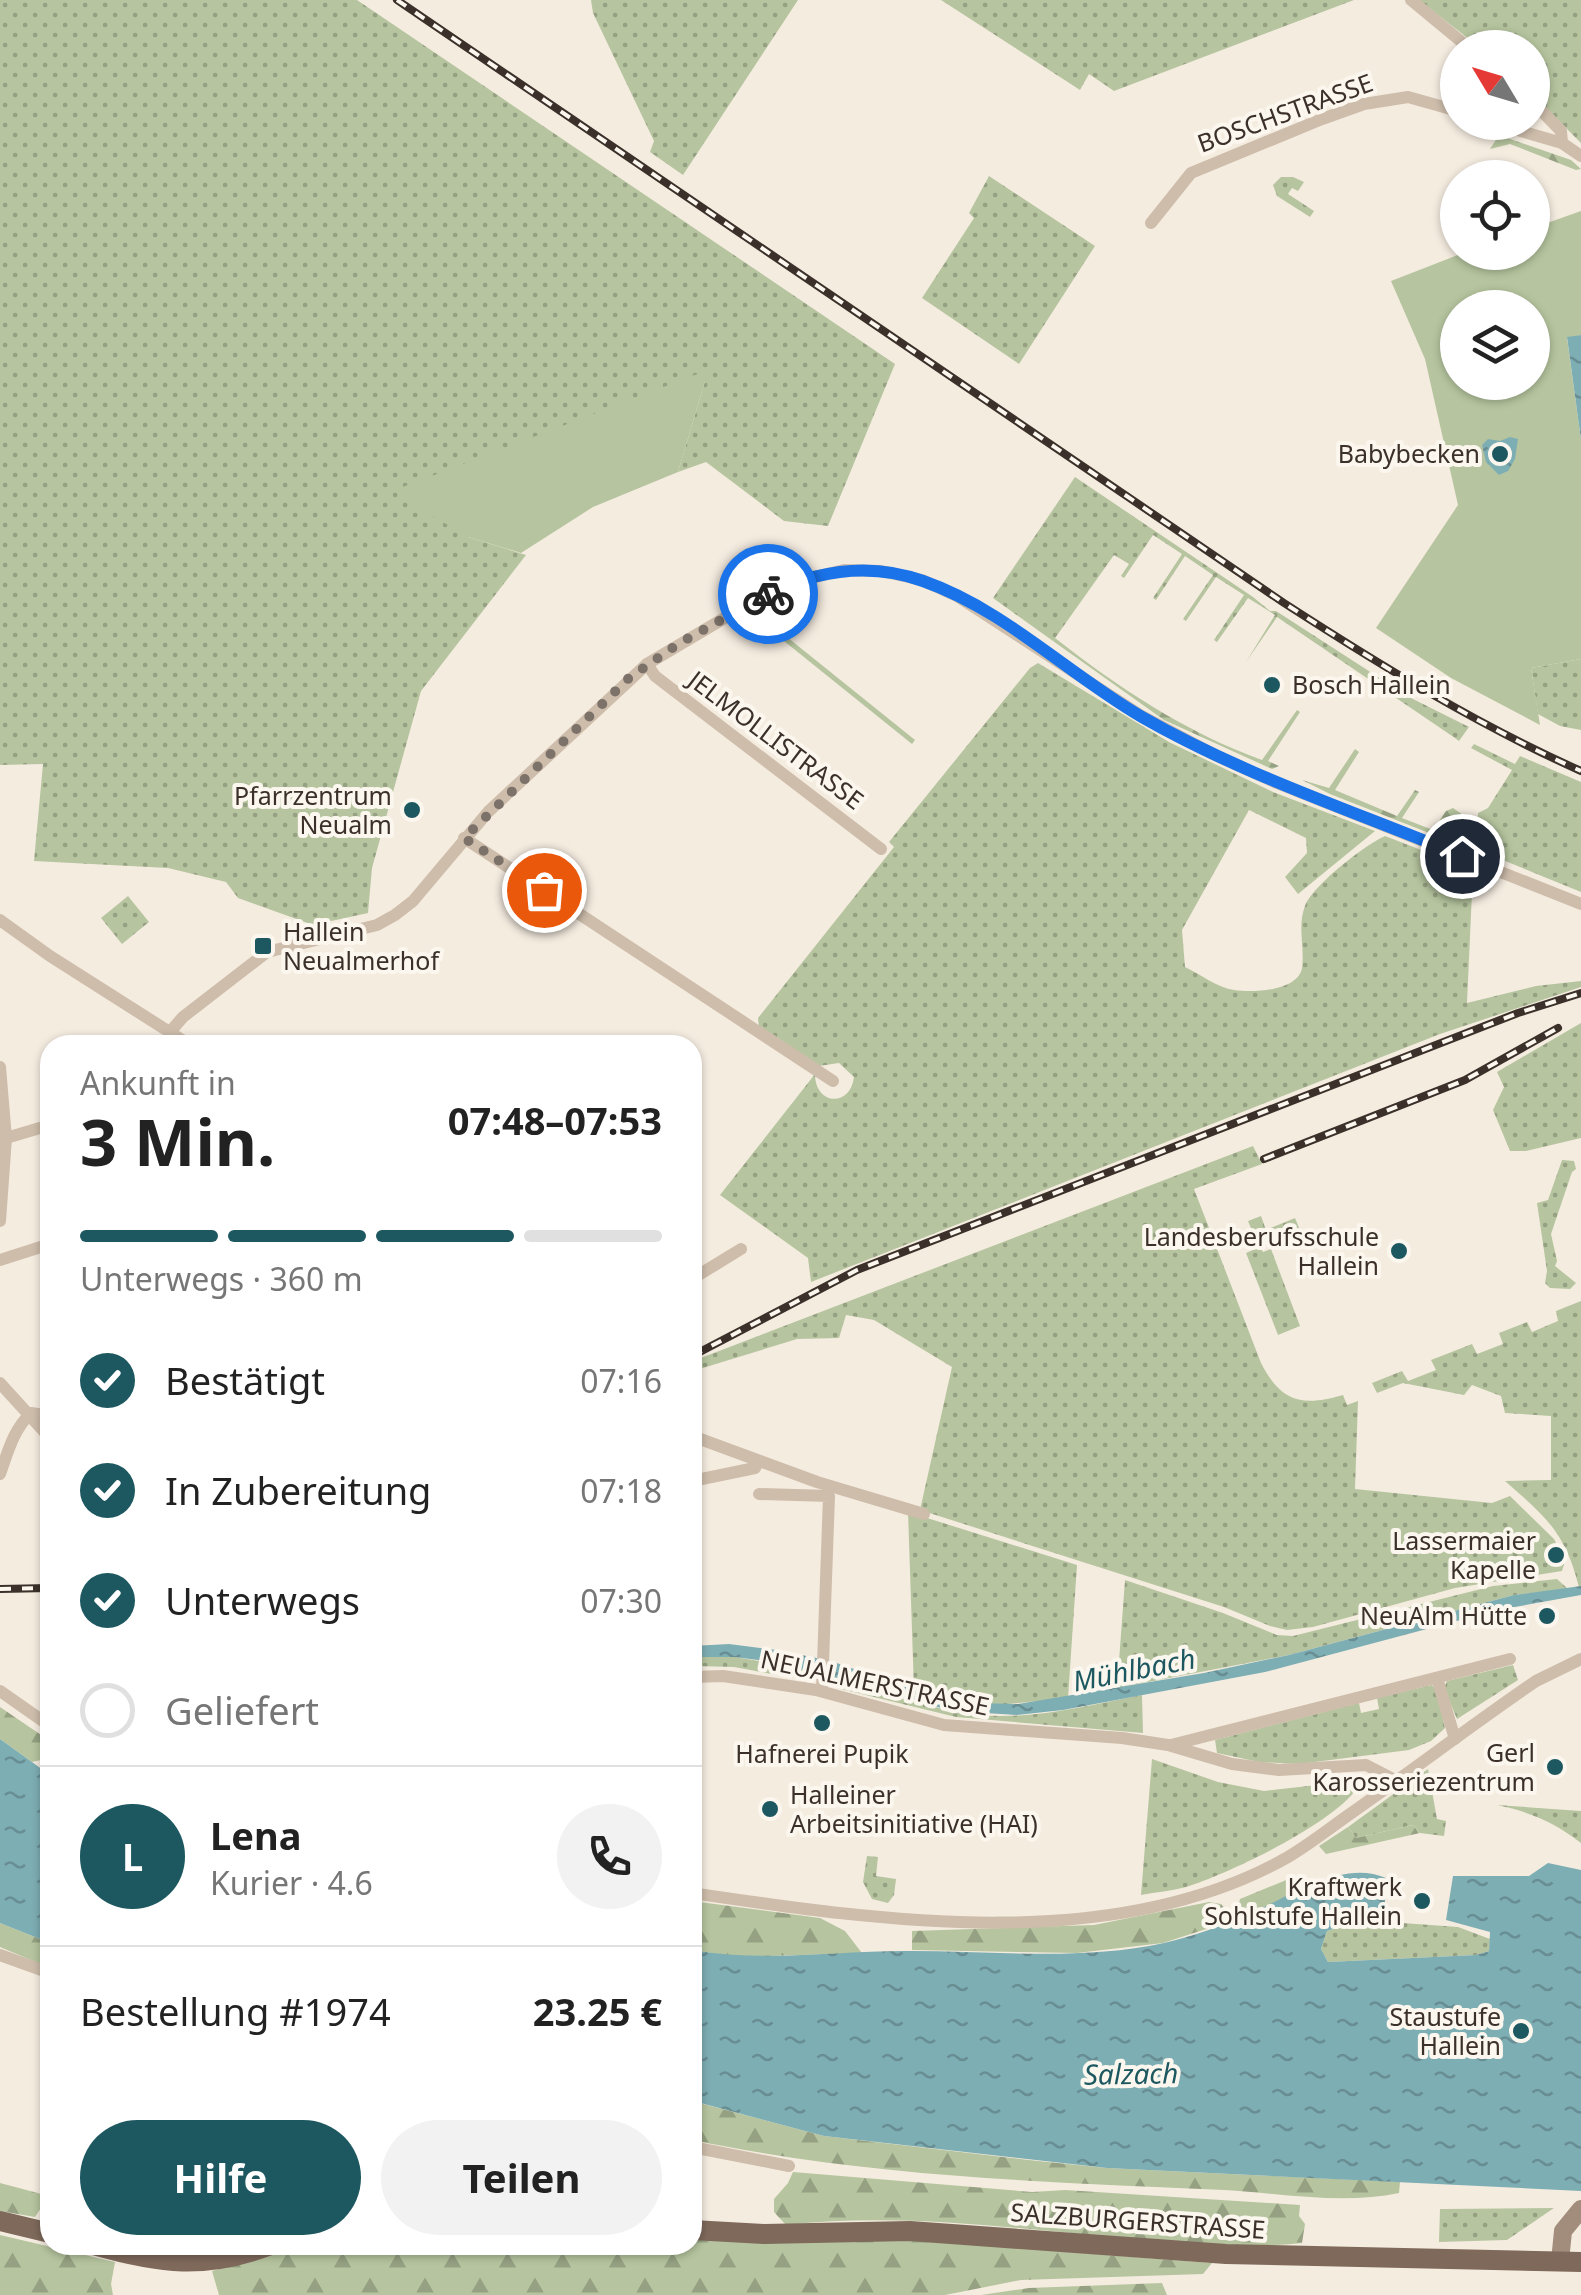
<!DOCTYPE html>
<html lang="de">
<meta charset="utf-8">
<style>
body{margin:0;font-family:"Noto Sans",sans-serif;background:#f2f2f2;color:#222;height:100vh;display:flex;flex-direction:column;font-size:38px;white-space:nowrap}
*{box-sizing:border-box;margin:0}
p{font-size:32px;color:#767676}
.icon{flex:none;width:55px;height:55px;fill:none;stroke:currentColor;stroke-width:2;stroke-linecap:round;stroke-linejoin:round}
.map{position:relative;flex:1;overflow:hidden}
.details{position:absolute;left:40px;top:1035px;width:662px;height:1220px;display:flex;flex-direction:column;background:#fff;border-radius:30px;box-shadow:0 2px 8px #0004}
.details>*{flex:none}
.needle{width:65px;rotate:308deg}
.buttons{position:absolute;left:1440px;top:30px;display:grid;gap:20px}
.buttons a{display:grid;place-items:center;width:110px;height:110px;border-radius:50%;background:#fff;box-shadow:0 2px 8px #0004;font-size:50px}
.pin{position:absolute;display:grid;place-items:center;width:85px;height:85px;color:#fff;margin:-42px;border:5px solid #fff;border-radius:50%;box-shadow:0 2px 10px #0007}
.courier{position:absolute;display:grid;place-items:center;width:100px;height:100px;margin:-50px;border:8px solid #1a73e8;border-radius:50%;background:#fff;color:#222;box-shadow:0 2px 12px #0007}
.head em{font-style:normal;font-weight:700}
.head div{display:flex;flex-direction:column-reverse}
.head{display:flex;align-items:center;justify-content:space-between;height:170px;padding:0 40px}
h1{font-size:65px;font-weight:700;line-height:75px}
.bar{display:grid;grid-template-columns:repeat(4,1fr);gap:15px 10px;align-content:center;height:120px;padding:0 40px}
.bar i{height:12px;border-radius:8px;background:#e0e0e0}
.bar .selected{background:#1d5860}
.bar p{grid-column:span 4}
.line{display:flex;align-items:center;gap:25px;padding:0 40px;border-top:2px solid #e0e0e0}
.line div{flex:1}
.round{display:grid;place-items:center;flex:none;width:105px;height:105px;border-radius:52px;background:#f2f2f2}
ol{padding:0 40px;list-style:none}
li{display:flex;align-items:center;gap:30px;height:110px}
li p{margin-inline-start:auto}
li .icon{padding:10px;border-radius:50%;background:#1d5860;color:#fff;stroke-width:4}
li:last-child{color:#767676}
li i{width:55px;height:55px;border:5px solid #e0e0e0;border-radius:50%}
.cta{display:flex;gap:20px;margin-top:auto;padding:20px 40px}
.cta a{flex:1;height:115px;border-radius:60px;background:#1d5860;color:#fff;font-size:40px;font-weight:700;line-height:115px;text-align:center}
.cta a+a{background:#f2f2f2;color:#222}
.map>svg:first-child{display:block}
.grass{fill:url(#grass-dots)}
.forest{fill:url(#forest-firs)}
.park{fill:#b6c59f;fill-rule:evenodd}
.water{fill:url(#water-ripples)}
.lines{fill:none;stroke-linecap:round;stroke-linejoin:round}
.street{stroke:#cebdab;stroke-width:12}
.secondary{stroke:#a28c7c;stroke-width:18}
.primary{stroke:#7e695b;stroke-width:20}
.rail-casing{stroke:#3b312a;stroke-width:8}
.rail{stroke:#fbf6ee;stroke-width:4;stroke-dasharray:11;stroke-linecap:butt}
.done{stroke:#7c726a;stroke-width:10;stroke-dasharray:0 18}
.route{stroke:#1a73e8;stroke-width:12}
.poi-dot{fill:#1d5860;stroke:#fbf6ee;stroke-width:4}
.labels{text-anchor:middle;stroke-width:8;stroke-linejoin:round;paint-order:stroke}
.street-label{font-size:25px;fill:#3b312a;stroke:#fbf6ee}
.poi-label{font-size:25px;fill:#3b312a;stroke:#fbf6ee;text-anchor:end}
.water-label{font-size:28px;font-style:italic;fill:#1d5860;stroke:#fbf6ee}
</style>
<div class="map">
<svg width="1581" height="2295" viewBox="0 0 1581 2295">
<defs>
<pattern id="grass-dots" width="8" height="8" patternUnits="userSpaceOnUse" patternTransform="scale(2.5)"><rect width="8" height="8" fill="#b6c59f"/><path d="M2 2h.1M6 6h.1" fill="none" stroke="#95a182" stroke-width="1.8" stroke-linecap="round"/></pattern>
<pattern id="forest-firs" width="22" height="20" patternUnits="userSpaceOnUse" patternTransform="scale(2.5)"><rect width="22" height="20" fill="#b6c59f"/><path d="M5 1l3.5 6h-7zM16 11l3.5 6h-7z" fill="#95a182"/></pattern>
<pattern id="water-ripples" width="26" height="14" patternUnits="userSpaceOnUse" patternTransform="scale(2.5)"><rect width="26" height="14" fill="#7daeb4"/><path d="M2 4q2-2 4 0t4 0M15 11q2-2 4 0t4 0" fill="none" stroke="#688e93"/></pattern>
</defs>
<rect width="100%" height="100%" fill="#f5ece0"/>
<g class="grass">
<polygon points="0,0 357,0 895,364 828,526 784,521 706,462 678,472 705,381 468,537 526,555 421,691 372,868 368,913 313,925 238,898 226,882 168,868 34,861 43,764 0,765"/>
<polygon points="591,0 798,0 683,175 650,152 654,141 593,13"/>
<polygon points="941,0 1354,0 1114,91 1089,74 1080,90"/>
<polygon points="1419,0 1581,0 1581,143 1533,95 1532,48 1479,47"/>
<polygon points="989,176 1095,246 1019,364 922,298 974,218 969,213"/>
<polygon points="1281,177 1293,177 1304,182 1298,191 1292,188 1288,194 1314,211 1310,217 1277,196 1273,185"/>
<polygon points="1075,477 1253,597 1270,611 1276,611 1409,697 1469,727 1459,741 1455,738 1277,617 1246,662 1275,615 1248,598 1217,642 1214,640 1244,595 1216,577 1186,621 1183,619 1213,575 1185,556 1156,600 1153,598 1182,554 1153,535 1124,578 1121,576 1129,564 1114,555 1053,641 993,598"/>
<polygon points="1581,659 1581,730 1560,726 1538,714 1531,668"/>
<path d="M1038,663l131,79 104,50 102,39 -77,63 -13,-17 22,-24 -1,-15 -57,-28 -67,120 3,37c15,7 33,21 49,23 19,3 64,1 68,-22 3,-21 -5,-41 3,-62 8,-21 60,-61 80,-70l88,34 -6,133 69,-17 45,-5v6l-141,47 -629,248 -3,-24 -88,-63 95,-121c0,31 35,34 39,3l-15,-14 -20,3 -60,-38 -1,-10 136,-171 -5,-5 141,-174z"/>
<polygon points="1474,744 1515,764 1520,756 1581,782 1581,892 1476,849 1478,813 1488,808 1512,770 1471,748"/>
<polygon points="128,896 149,922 122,944 101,918"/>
<polygon points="1581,1023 1581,1138 1526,1151 1510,1151 1493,1110 1504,1087 1497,1072"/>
<path d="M1253,1146l9,18 -68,25 67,174c20,39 41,44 82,32l4,10 11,-4 -3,88 137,14 18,-7 44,43 11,21 -3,11 -107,17 -142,39 -26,3 -17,-4 -46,-19 -304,-97 32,-143 -78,-47 -28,-5 -7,23 -42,1 -104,32v-10z"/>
<polygon points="1562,1160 1574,1161 1576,1169 1572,1172 1551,1234 1557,1261 1555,1266 1576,1283 1570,1289 1550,1288 1545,1283 1547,1271 1537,1203 1548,1200"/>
<polygon points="1261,1216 1266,1230 1295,1218 1303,1237 1275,1247 1270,1238 1257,1243 1248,1221"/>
<polygon points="1260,1247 1263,1252 1271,1249 1300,1326 1278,1335 1246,1253"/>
<path d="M1581,1301v285l-2,1c-14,-55 -33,-70 -74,-106l46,-1v-64l-46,-3 -4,-17 -29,-11 -8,10 -61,-12 -26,10 -5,-10 30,-12 6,10 28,-11 -5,-10 41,-16 5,10 26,-10 -4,-11 28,-11 5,10 26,-11 -2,-10z"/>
<polygon points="908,1512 1077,1565 1068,1698 998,1705 914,1690"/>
<polygon points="1557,1579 1568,1589 1514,1595 1289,1655 1117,1688 1125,1580 1223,1613 1277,1635 1293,1636 1493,1586"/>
<polygon points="692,1657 734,1657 815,1670 811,1678 805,1680 734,1667 693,1666"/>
<polygon points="1513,1665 1518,1680 1457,1719 1444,1688 1447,1681"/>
<path d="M830,1676c48,14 100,34 150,39 54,5 109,-10 162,-20l1,38 -187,-16 -119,-29 -5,-3z"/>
<polygon points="1432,1685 1437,1691 1445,1728 1431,1741 1409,1750 1299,1764 1259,1762 1217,1753 1215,1740 1359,1703 1361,1713 1379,1709 1377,1698"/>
<path d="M1152,1759l66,23 46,9 89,-10 5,6c-25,37 -128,86 -172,100 -14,4 -30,5 -45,8z"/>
<polygon points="1428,1769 1437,1819 1446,1821 1444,1836 1420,1833 1413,1825 1356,1838 1348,1827"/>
<path d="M1497,1805l84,6v32c-27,-21 -51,-31 -84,-38z"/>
<polygon points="867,1856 878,1857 876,1876 896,1879 894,1895 888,1903 872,1899 863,1882"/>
<polygon points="1361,1920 1458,1927 1490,1939 1489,1951 1476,1955 1328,1962 1321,1949 1327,1931"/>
<polygon points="1554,2208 1507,2240 1439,2242 1440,2209"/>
</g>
<g class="forest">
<polygon points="1499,135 1571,160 1581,169 1576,170 1510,144 1490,149"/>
<path d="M1055,638c64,50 130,94 207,122l35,-50 3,2 -32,49 11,5 -7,3 -108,-49 -111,-79z"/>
<polygon points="1355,749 1359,752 1335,790 1397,816 1415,790 1419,792 1402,818 1433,830 1446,811 1453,808 1463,815 1461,841 1457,844 1330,794 1302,780 1329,788"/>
<polygon points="0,1707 50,1741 50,1758 32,1762 0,1739"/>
<polygon points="1413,1825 1420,1833 1326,1854 1319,1846 1348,1827 1356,1838"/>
<polygon points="1291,1878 1296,1893 1243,1917 1238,1907 1240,1899"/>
<polygon points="692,1901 820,1918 845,1931 862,1953 735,1957 693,1950"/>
<polygon points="1209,1902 1221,1904 1234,1920 1163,1943 1077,1953 912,1950 912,1931 1094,1925"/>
<polygon points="0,1923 50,1943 50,1968 0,1947"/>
<path d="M692,2101l132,35 214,25 69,7 293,14 -1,11c-56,12 -119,0 -175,-3 -178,-8 -356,-13 -531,-50z"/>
<path d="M793,2172l239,20 33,-2 235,15 -1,11 6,8 -3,19c-67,7 -133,0 -200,-7 -105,-10 -210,-23 -316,-11l-12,-13v-13l14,-16z"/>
<polygon points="0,2183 49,2196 35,2217 0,2211"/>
<polygon points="0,2235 115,2262 111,2284 113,2295 0,2295"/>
<polygon points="885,2238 1212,2263 1203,2274 1021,2280 945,2295 219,2295 212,2271 295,2245 692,2245 693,2240"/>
<polygon points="1162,2283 1167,2295 981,2295 1029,2288"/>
</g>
<g class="park">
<path d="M1581,211v124l-14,3 14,102v219l-50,9 9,57 -89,-47 -75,-50 82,-123 -33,-146 -34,-78 72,-28 69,-1 1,-24zM1458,308h74v74h-74z"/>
<polygon points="700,373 705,375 705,381 678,472 593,507 521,553 468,537 398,495 395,490"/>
<polygon points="782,633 915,740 912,744 779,637"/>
</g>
<g class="water">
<polygon points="1581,335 1581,440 1567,337"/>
<polygon points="1510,437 1518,439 1515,459 1508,471 1499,475 1486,462 1482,445 1488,439 1500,441"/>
<polygon points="1581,1586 1581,1595 1498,1610 1265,1672 1063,1710 1017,1715 952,1711 775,1662 734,1657 693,1657 692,1646 729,1644 777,1650 831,1661 914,1690 974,1703 1018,1704 1204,1673 1289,1655 1514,1595"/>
<polygon points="0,1739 50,1775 50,1943 0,1923"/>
<path d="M1548,1863l33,7v321l-474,-23 -283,-32 -131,-35v-151c73,13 146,0 220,1 83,0 168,10 251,-8 26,-6 55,-16 79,-26 41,-17 98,-59 143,-39l-2,46 -23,-4 -34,11 -6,18 7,13 148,-7 13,-4 1,-19 -44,-12 7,-44h76z"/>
</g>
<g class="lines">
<g class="street">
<polyline points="1411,0 1469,48"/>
<polyline points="1532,101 1561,131 1562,143"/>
<polyline points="1490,122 1562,143 1581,156"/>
<polyline points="1151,223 1191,173 1322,119 1364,104 1408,97 1458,111"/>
<polyline points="647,664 655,676 881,849"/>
<polyline points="464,838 833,1081"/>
<polyline points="0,920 50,956 190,1045"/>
<polyline points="170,1032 183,1017 267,952 377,925 395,915 413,901 488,812 647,664 755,600 793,582 844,570 881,571 922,580 957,596 1140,715 1215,755 1277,783 1581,904"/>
<polyline points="0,1067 6,1138 0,1221"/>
<polyline points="6,1138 50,1125"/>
<polyline points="0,1260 50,1244"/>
<polyline points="692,1279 741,1249"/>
<polyline points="0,1383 50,1438"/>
<polyline points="692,1436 817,1482 924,1514"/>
<path d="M0,1474c8,-22 13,-44 31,-61l19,3"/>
<polyline points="692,1481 755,1468 758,1462"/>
<polyline points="759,1494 829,1496 822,1691"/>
<polyline points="692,1677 723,1676 816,1690 944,1725 1122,1738 1168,1745 1232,1764 1279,1770 1366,1765 1397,1781"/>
<polyline points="1437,1678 1455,1739"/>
<polyline points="0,1691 50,1726"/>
<polyline points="1171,1745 1510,1659"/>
<path d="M692,1893c189,28 422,63 596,-36 22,-13 42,-29 62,-43 63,-44 123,-90 186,-133l45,-22"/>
<polyline points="0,1955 50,1973"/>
<polyline points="692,2147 789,2166"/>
</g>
<polyline class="secondary" points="1560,2261 1563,2231 1581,2209"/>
<g class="primary">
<polyline points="0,2221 50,2233"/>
<polyline points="692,2230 764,2234 910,2231 1226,2254 1581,2262"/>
<path d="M93,2245c67,19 112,25 178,0"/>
</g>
<g class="rail-casing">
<g id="rail">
<path d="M397,0l887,603c96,62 192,121 297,168"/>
<polyline points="1264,1159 1465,1080 1558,1028"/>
<polyline points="692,1356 857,1270 1518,1013 1581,993"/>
<polyline points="0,1589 50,1588"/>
</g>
</g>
<use href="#rail" class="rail"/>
</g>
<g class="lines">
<polyline class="done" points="544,890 464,838 629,678 678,644 768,594"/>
<path class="route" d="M768,594c50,-24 102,-32 155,-13 81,28 145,93 219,136 101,58 212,94 320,139"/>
</g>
<g class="poi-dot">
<circle cx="1500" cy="454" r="10"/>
<circle cx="1272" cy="685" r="10"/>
<circle cx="412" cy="810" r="10"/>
<rect x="253" y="936" width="20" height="20" rx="5"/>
<circle cx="1399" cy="1251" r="10"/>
<circle cx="1556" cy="1555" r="10"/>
<circle cx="1547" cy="1616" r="10"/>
<circle cx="822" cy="1723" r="10"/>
<circle cx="1555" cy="1767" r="10"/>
<circle cx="770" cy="1809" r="10"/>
<circle cx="1422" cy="1901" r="10"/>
<circle cx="1521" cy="2031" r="10"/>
</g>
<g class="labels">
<g class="street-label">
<text transform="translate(1285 113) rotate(-20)" y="9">BOSCHSTRASSE</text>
<text transform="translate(776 740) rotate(37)" y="9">JELMOLLISTRASSE</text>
<text transform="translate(875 1683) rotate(12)" y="9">NEUALMERSTRASSE</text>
<text transform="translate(1138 2221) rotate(4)" y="9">SALZBURGERSTRASSE</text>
</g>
<g class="poi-label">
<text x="1480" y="463">Babybecken</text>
<text x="1292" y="694" text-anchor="start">Bosch Hallein</text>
<text x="392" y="805">Pfarrzentrum<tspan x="392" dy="29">Neualm</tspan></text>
<text x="283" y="941" text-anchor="start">Hallein<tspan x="283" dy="29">Neualmerhof</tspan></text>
<text x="1379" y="1246">Landesberufsschule<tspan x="1379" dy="29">Hallein</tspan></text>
<text x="1536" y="1550">Lassermaier<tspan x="1536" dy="29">Kapelle</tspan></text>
<text x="1527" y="1625">NeuAlm Hütte</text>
<text x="1535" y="1762">Gerl<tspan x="1535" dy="29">Karosseriezentrum</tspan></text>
<text x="822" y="1763" text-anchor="middle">Hafnerei Pupik</text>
<text x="790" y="1804" text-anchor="start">Halleiner<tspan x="790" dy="29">Arbeitsinitiative (HAI)</tspan></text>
<text x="1402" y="1896">Kraftwerk<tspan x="1402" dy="29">Sohlstufe Hallein</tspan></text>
<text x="1501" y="2026">Staustufe<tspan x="1501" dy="29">Hallein</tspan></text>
</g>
<g class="water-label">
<text transform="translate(1134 1670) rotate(-11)" y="10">Mühlbach</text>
<text transform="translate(1131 2074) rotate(-1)" y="10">Salzach</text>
</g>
</g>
</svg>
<div class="buttons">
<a><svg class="needle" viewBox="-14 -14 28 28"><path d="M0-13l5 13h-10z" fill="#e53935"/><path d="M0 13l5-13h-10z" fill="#767676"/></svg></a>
<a><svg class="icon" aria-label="locate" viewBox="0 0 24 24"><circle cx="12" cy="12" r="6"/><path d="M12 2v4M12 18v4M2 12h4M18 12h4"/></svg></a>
<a><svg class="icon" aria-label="layers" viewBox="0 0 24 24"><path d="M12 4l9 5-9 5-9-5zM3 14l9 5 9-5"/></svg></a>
</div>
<div class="pin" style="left:544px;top:890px;background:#ea580c"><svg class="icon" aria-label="bag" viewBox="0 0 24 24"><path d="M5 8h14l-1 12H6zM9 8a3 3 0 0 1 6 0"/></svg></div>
<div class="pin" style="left:1462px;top:856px;background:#1f2937"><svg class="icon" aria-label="home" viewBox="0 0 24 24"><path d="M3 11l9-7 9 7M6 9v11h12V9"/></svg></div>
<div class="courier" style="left:768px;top:594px"><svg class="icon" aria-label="bike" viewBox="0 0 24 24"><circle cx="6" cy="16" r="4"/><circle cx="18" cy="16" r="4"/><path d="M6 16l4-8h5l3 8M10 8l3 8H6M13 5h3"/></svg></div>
<section class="details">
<div class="head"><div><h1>3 Min.</h1><p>Ankunft in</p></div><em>07:48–07:53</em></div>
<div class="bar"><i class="selected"></i><i class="selected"></i><i class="selected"></i><i></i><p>Unterwegs · 360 m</p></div>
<ol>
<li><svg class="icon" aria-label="check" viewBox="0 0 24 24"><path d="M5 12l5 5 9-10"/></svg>Bestätigt<p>07:16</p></li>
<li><svg class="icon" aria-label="check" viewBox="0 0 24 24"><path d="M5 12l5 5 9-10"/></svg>In Zubereitung<p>07:18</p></li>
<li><svg class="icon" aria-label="check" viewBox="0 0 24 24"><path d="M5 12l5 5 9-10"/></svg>Unterwegs<p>07:30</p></li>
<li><i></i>Geliefert</li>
</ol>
<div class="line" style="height:180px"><b class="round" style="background:#1d5860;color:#fff">L</b><div><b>Lena</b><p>Kurier · 4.6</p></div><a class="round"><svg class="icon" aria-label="phone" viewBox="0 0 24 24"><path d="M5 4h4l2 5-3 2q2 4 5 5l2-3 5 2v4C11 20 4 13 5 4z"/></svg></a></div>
<div class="line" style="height:130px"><div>Bestellung #1974</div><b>23.25 €</b></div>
<div class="cta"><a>Hilfe</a><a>Teilen</a></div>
</section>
</div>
